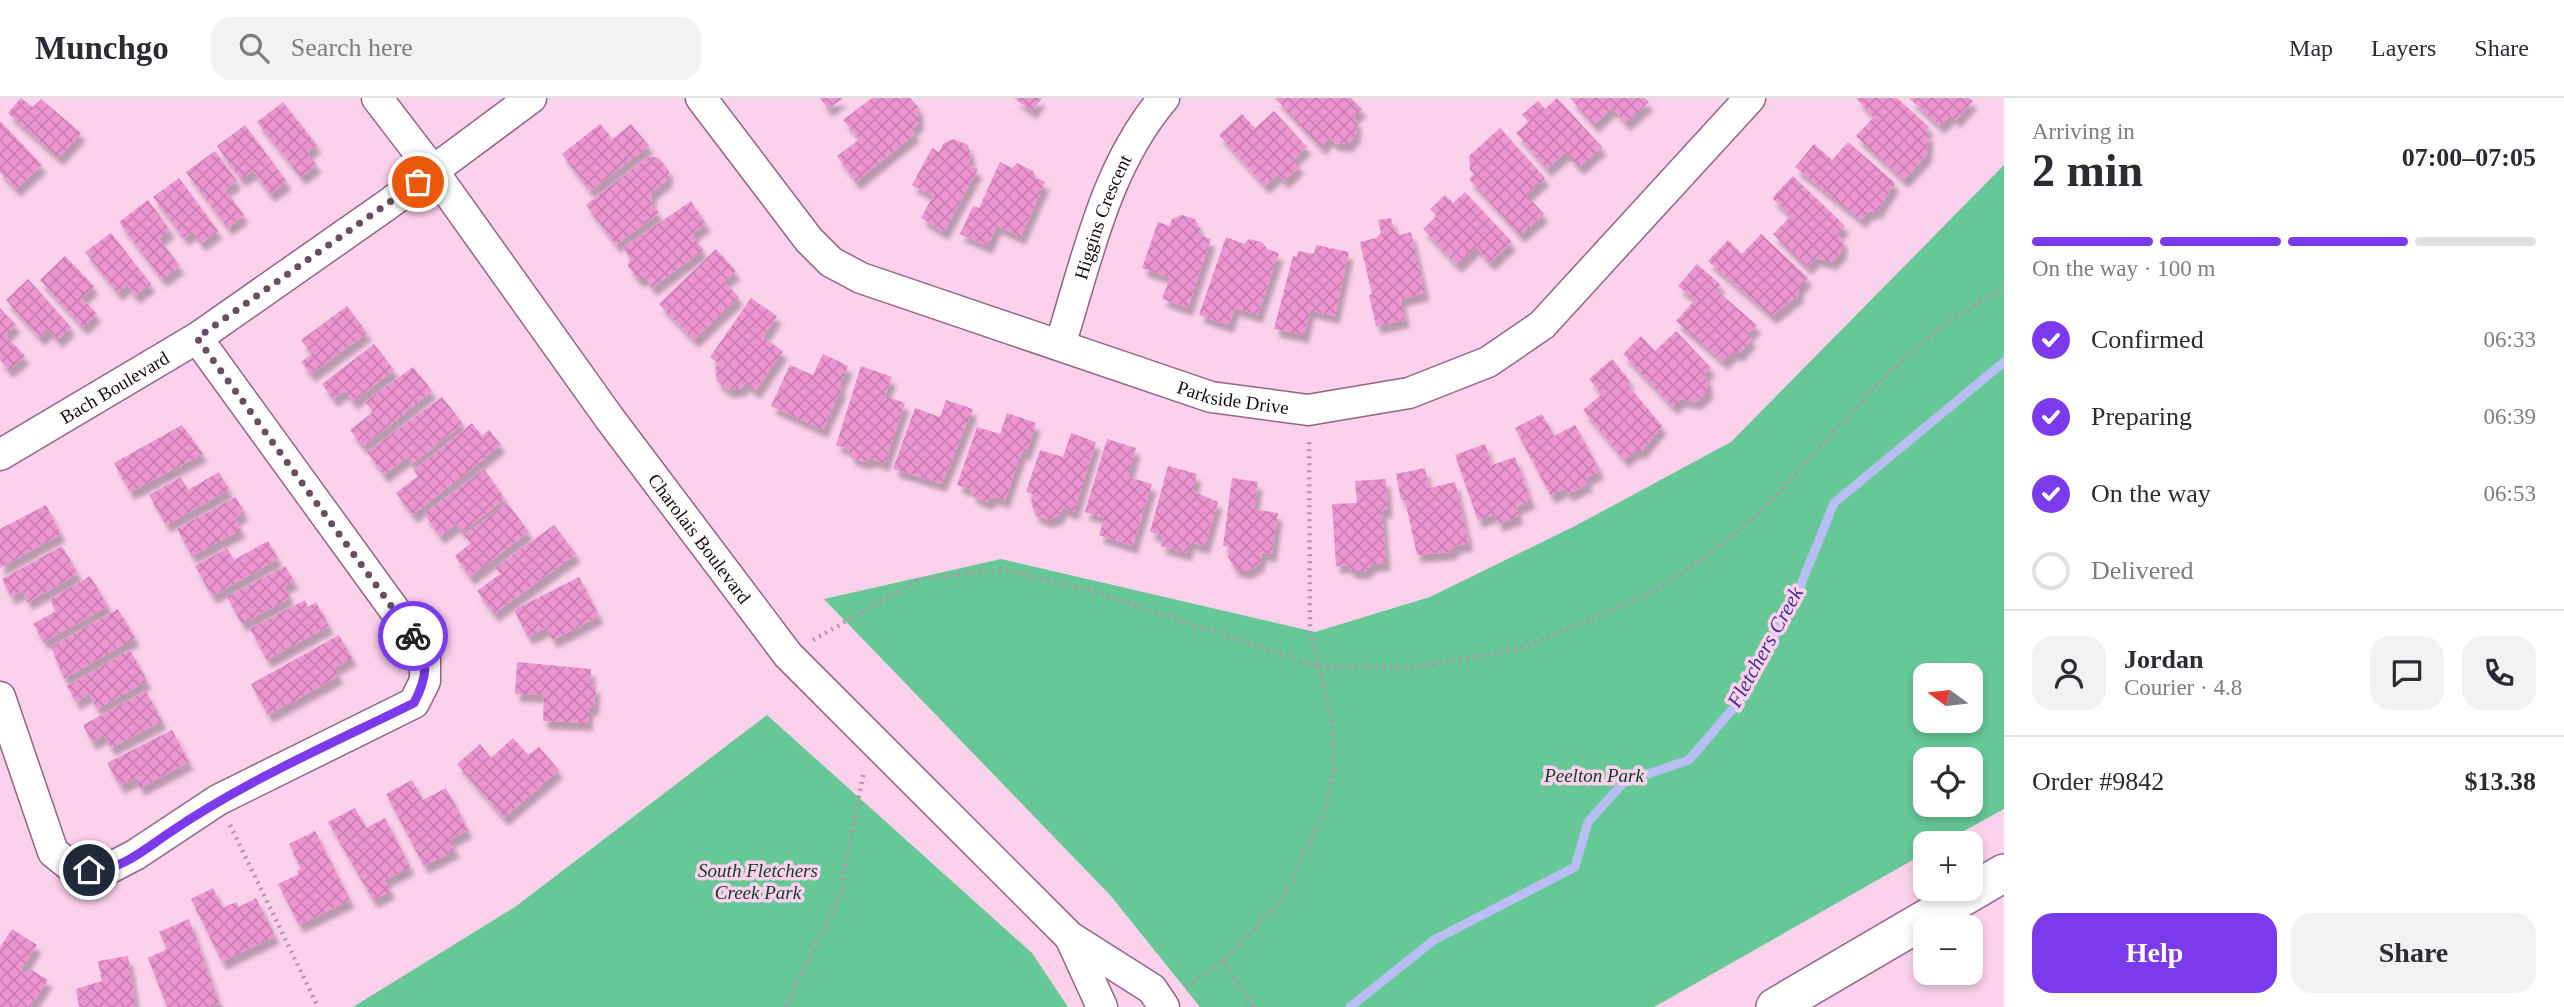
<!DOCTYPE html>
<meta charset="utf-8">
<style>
body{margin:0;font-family:Georgia,serif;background:#f2f2f3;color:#2b2b33;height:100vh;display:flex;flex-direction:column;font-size:26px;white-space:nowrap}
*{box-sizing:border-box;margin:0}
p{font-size:23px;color:#7c7c81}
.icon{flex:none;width:38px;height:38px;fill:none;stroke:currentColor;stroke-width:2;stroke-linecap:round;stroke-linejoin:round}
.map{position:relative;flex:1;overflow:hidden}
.drawer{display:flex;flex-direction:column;background:#fff;width:560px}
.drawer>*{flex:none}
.needle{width:46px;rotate:285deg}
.buttons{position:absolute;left:1913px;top:565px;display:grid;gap:14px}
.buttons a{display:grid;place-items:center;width:70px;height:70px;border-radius:14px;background:#fff;box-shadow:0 4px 10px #0003;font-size:35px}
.pin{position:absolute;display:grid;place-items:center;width:60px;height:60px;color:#fff;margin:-30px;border:4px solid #fff;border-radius:50%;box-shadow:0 2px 7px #0007}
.courier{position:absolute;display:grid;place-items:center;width:70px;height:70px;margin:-35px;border:5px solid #7c3aed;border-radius:50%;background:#fff;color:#222;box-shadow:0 2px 9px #0007}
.overview em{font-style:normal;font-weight:600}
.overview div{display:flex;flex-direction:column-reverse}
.overview{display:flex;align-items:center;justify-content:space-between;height:119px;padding:0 28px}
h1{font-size:46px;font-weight:600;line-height:52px}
.bar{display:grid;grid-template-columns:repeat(4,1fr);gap:10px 7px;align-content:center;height:84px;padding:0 28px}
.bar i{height:9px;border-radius:5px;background:#e1e1e2}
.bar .active{background:#7c3aed}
.bar p{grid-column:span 4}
.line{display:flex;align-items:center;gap:18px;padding:0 28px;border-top:2px solid #e1e1e2}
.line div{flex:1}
.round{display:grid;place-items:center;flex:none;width:74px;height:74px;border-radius:21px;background:#f2f2f3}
ol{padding:0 28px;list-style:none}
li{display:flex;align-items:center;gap:21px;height:77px}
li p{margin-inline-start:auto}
li .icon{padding:7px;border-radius:50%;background:#7c3aed;color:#fff;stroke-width:4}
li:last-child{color:#7c7c81}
li i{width:38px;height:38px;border:4px solid #e1e1e2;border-radius:50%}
.cta{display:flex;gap:14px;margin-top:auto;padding:14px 28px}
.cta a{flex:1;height:80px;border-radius:21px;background:#7c3aed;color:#fff;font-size:28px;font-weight:600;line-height:80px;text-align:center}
.cta a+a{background:#f2f2f3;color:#2b2b33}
header{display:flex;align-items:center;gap:42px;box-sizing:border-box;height:98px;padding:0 35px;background:#fff;border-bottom:2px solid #e1e1e2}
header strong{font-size:33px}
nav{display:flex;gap:38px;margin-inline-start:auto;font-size:24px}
.search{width:490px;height:63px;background:#f2f2f3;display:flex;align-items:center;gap:18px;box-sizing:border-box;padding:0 24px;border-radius:21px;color:#7c7c81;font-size:26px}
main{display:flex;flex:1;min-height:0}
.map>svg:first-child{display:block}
.green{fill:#67c897;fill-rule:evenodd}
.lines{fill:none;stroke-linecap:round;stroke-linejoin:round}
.stream{stroke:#b9bef5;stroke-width:9}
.building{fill:url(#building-cross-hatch);filter:url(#shadow)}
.minor-casing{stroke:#936584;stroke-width:33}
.major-casing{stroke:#936584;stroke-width:40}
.path{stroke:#b492a8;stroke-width:4.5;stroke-dasharray:2 5;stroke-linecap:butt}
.minor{stroke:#fff;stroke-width:30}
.major{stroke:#fff;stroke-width:37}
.done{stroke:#684e60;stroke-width:7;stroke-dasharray:0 12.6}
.route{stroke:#7c3aed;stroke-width:9}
.labels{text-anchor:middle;stroke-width:7;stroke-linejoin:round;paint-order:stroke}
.street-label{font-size:19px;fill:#190814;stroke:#fcd1ec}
.park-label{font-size:19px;font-style:italic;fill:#0c3c27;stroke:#fcd1ec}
.water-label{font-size:21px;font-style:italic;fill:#392f95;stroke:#fcd1ec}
</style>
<header>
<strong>Munchgo</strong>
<div class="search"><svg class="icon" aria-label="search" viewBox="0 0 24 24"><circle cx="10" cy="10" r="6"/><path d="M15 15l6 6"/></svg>Search here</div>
<nav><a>Map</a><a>Layers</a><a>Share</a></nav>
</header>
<main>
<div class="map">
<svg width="2004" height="909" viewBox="0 0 2004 909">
<defs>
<pattern id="building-cross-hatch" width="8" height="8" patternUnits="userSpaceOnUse" patternTransform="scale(1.75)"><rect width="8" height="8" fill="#ed95d1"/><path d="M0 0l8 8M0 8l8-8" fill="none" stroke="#cb7fb3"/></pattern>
<filter id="shadow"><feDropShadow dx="4.5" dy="8" stdDeviation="2" flood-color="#0004"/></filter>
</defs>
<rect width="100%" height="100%" fill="#fcd1ec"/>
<g class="green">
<path d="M2004,67v644l-62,34 -17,1v9l-271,154h-454l-90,-112 -286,-296 177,-40 314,73 115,-35 147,-72 154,-83zM1925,578h45v45h-45zM1925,662h45v45h-45z"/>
<polygon points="767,617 1032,855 1068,909 353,909 515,809"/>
</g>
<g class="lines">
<polyline class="stream" points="1350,909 1434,842 1575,769 1588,724 1624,684 1689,662 1742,600 1798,494 1834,405 2004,264"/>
</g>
<g class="building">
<polygon points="21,0 33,9 41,1 81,35 59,60 8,15"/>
<polygon points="820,0 843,0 828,11"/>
<polygon points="872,0 910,0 919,10 919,25 912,31 915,36 856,84 837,58 860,41 843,22"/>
<polygon points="1014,0 1042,0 1032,13"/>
<polygon points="1275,0 1351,0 1362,11 1353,19 1357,24 1356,37 1348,46 1334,45 1330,40 1321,49"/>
<polygon points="1557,0 1602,49 1579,69 1566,54 1547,71 1516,35 1529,24 1522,17 1538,3 1545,11"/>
<polygon points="1570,0 1645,0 1649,4 1626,25 1612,10 1594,27"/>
<polygon points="1856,0 1897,0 1929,29 1925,34 1929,37 1927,57 1904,82 1856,38 1874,19"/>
<polygon points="1909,0 1969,0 1973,3 1956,22 1951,17 1940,28"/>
<polygon points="283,4 317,47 307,55 317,67 301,79 257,24"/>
<polygon points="1274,13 1307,49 1293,61 1300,68 1284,83 1278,76 1265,88 1219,37 1242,16 1255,30"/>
<polygon points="0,23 42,67 16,91 0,74"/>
<polygon points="600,26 611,39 610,43 631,26 649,48 590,93 562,56"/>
<polygon points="245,27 287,84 270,96 253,73 241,81 217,48"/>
<polygon points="1500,30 1545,80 1526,97 1544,116 1520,137 1469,81 1474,76 1470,72 1469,58"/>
<polygon points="954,41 968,47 971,58 968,66 978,71 944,134 921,120 933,98 912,87 932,50 939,54 944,45"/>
<polygon points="1848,44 1895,85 1878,112 1869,114 1861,122 1795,69 1814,46 1832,62"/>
<polygon points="215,53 237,83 225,92 244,117 228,130 186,74"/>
<polygon points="649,58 659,60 669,73 667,82 652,94 651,105 659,115 616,147 586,107"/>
<polygon points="1000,64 1012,70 1017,65 1033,73 1036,80 1045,84 1021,139 997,128 988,148 960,136 973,108 979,110"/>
<polygon points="1793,78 1845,128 1837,136 1843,142 1842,153 1833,164 1816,160 1807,169 1773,136 1791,118 1772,100"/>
<polygon points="179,80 218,133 201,145 193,134 184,140 153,99"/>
<polygon points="1465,94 1512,144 1490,165 1476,149 1457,167 1423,131 1437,118 1430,111 1445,97 1453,105"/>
<polygon points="148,102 170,132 159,141 180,168 162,181 119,124"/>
<polygon points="691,103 706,126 692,136 703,152 652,190 646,180 637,180 628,168 630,160 623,150"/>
<polygon points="1182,117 1195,121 1200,131 1198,137 1211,141 1188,210 1162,201 1170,180 1142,170 1158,124 1170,128 1172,121"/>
<polygon points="1391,120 1394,132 1400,137 1411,134 1425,195 1401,201 1405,222 1376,228 1369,197 1372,196 1360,144 1376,140 1381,135 1378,122"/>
<polygon points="111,135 151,186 135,198 127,187 118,195 85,154"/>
<polygon points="1761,136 1808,180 1799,189 1799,197 1772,218 1708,163 1728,142 1742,156"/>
<polygon points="1226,139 1244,146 1249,141 1262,144 1267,151 1279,155 1258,217 1235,210 1229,227 1199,217"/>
<polygon points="1316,147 1349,154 1335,218 1310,212 1304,237 1274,231 1293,158 1297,159 1298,153 1314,156"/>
<polygon points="716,151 736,173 724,184 739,199 694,242 659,206"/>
<polygon points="65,158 94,188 82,200 97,216 83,229 40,182"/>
<polygon points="1697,166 1721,187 1716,192 1757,227 1747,237 1752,241 1740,255 1732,255 1723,264 1676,223 1695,202 1678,188"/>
<polygon points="28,181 71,229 58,242 49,232 40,240 6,202"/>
<polygon points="751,200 777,218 763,239 783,253 756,293 745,285 742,290 728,292 717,283 715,271 719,266 710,259"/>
<polygon points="347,208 367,235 311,276 301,264 312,256 301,242"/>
<polygon points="0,210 16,227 5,237 25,258 9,272 0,262"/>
<polygon points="1676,233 1711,270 1704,277 1708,282 1708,294 1696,304 1681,301 1673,309 1623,256 1641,238 1655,253"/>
<polygon points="374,246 394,272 353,304 345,293 333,301 322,286"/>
<polygon points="823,256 848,268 839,289 842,290 823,332 771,308 790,267 813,277"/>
<polygon points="1612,261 1630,283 1627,286 1662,328 1642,353 1635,353 1624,362 1583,312 1602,296 1589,281"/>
<polygon points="861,268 892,279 885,298 905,305 885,365 872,361 864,364 851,359 848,351 836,347"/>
<polygon points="413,269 432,293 363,349 350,332 373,314 365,304"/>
<polygon points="442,299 463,326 412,366 407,359 384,377 367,354"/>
<polygon points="946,302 973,311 942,386 893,371 915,310 940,319"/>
<polygon points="1007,315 1036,325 1026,355 1022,353 1005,402 993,399 986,404 973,398 970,391 957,387 977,329 1000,336"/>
<polygon points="1542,316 1554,338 1575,327 1600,373 1586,380 1589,385 1568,396 1565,390 1551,398 1515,330"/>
<polygon points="472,325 482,338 489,332 501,347 413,417 396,395 418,378 414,372"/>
<polygon points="182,327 203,356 130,394 114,365"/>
<polygon points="1071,335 1096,344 1074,414 1062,410 1060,417 1049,422 1036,418 1031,404 1033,396 1026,394 1040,352 1063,359"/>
<polygon points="1107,341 1136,350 1128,379 1152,386 1133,448 1099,437 1104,420 1085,414"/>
<polygon points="1485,346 1492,367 1515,359 1531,403 1516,409 1519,418 1498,426 1495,416 1478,422 1455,357"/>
<polygon points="1168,368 1197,376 1193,393 1218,404 1205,448 1190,444 1187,455 1161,448 1163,438 1150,434"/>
<polygon points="1425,370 1429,390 1455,384 1469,445 1455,448 1451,454 1417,457 1405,402 1401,402 1396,376"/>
<polygon points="484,371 505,401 462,434 456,426 440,438 424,416"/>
<polygon points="219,374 229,392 166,427 149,397 181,379 188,392"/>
<polygon points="1232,380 1258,384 1254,411 1278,415 1272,456 1262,455 1260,465 1248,473 1235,471 1228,459 1230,449 1223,448"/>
<polygon points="1386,381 1388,412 1382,412 1386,465 1372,466 1366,473 1352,473 1347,467 1336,468 1332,406 1357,405 1355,383"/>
<polygon points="236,399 244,415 235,420 241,432 192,458 177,431"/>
<polygon points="507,405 529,434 470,479 455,458 471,445 464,437"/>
<polygon points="46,407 61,436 0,470 0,431"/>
<polygon points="554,427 576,456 494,516 477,493 500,476 495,470"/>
<polygon points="268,443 278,461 212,498 195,468 227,450 234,462"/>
<polygon points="62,448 78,476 28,504 22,493 11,499 2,481"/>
<polygon points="285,468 294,483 284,488 290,500 242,526 227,499"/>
<polygon points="90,478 108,508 44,544 33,526 56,513 50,502"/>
<polygon points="579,479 599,518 553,542 546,530 528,539 514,512"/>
<polygon points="305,502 308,509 316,504 329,528 267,562 250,531"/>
<polygon points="118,511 135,540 64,581 51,549"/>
<polygon points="339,537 352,560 334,570 339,578 268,617 251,586"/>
<polygon points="130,552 147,583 97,611 89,596 76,604 67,588"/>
<polygon points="517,564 591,571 590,587 596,588 594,610 589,610 588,625 543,623 544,597 515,596"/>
<polygon points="146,593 162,623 111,650 104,637 92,644 83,627"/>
<polygon points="172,632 189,664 140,690 135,680 120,688 107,665"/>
<polygon points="513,640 528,657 539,649 559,672 504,720 457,666 480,646 491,660"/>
<polygon points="412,682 423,702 446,690 468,732 450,742 455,752 424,768 386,696"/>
<polygon points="355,710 366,730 385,720 410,769 385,782 391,793 373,802 328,724"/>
<polygon points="315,733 350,802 299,827 278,786 299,776 297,773 301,771 289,746"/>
<polygon points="213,790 223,810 236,804 239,809 256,800 275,838 222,864 191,801"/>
<polygon points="189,821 219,905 210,909 167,909 148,860 167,851 159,834"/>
<polygon points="12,831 37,847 21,872 27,876 30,871 48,882 30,909 0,909 0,849"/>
<polygon points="128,858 136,909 79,909 76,891 102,883 98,863"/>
</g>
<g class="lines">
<g class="minor-casing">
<g id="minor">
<path id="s1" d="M377,0l56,73 177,248 178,236 282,282 82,52 12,18"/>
<path id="s2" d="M701,0l108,142 22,22 30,16 350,119 97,13 101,-17 79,-31 54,-37 208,-227"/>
<path id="s3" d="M1060,247c27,-85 45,-178 104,-247"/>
<path id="s4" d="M0,357l197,-117 190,-133 144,-107"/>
<polyline points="0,599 53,754 73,770 104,773 135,757 218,702 414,605 425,583 425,554 197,240"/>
<polyline points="1070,839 1102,909"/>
</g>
</g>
<g class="major-casing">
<polyline id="major" points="1775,909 2004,775"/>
</g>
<g class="path">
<polyline points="813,542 919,482 1001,471 1086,491 1318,569 1412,570 1523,550 1649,496 1705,459 1756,418 1893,270 1946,225 2004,189"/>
<polyline points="230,727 318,909"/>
<polyline points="1186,889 1223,863"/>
<polyline points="785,909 839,800 864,673"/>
<polyline points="1253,909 1223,863 1283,800 1326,710 1335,661 1331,618 1310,533 1309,340"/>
</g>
<use href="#minor" class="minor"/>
<use href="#major" class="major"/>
</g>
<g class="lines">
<polyline class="done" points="413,538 197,240 418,84"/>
<path class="route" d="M89,772c29,3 56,-21 80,-37 76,-52 162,-89 245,-130 13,-25 16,-43 -1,-67"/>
</g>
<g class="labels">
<g class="street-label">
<text dy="7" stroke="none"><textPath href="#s3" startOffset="135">Higgins Crescent</textPath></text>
<text dy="7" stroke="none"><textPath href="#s4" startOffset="133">Bach Boulevard</textPath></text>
<text dy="7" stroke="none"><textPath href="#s2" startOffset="635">Parkside Drive</textPath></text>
<text dy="7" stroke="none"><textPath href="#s1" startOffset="546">Charolais Boulevard</textPath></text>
</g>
<g class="park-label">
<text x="1594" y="684">Peelton Park</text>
<text x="758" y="779">South Fletchers<tspan x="758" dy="22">Creek Park</tspan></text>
</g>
<g class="water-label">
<text transform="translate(1765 549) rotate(-61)" y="7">Fletchers Creek</text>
</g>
</g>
</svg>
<div class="buttons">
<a><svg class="needle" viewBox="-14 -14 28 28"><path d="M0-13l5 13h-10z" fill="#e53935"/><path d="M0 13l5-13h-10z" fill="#7c7c81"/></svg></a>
<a><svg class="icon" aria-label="locate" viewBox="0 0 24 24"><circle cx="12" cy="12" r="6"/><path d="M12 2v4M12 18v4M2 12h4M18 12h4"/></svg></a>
<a>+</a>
<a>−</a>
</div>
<div class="pin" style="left:418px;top:84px;background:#ea580c"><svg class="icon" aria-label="bag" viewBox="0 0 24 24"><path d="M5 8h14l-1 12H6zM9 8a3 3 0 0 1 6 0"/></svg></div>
<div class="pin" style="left:89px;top:772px;background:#1f2937"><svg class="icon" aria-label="home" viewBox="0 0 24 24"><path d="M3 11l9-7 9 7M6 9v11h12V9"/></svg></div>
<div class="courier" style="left:413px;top:538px"><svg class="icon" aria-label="bike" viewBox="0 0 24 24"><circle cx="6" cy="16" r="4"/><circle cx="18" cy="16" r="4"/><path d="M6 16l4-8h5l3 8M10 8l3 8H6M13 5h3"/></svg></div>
</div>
<section class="drawer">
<div class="overview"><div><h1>2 min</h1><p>Arriving in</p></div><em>07:00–07:05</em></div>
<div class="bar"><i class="active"></i><i class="active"></i><i class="active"></i><i></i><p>On the way · 100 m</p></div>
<ol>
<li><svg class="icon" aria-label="check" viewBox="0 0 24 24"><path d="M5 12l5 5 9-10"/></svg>Confirmed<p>06:33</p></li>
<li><svg class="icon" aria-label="check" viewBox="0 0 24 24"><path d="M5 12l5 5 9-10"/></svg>Preparing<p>06:39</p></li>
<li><svg class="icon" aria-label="check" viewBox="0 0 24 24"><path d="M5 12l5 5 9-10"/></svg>On the way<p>06:53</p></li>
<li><i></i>Delivered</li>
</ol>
<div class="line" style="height:126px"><a class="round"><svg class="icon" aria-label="person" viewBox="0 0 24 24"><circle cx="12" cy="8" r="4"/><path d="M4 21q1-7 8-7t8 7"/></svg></a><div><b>Jordan</b><p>Courier · 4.8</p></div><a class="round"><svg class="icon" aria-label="chat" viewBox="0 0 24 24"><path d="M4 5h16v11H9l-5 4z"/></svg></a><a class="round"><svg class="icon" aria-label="phone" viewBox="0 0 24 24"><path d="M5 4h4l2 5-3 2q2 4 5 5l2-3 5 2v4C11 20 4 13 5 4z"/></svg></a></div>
<div class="line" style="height:91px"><div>Order #9842</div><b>$13.38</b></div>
<div class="cta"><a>Help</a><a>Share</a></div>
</section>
</main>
